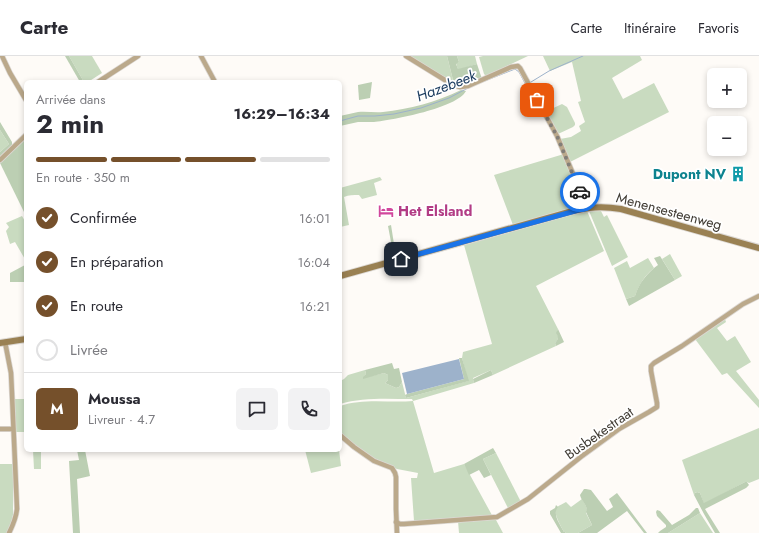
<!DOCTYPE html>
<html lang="fr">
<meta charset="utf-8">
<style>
body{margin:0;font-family:Jost,sans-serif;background:#f2f2f3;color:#2b2b33;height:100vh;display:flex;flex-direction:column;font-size:15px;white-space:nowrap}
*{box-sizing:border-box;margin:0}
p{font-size:13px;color:#7c7c81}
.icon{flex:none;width:22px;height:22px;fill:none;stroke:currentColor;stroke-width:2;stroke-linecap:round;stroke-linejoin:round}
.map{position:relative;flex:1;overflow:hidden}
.sheet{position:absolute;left:24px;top:24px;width:318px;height:372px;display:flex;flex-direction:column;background:#fff;border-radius:6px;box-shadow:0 2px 6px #0003}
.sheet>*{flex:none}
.tools{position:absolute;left:707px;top:12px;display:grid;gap:8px}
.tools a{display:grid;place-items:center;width:40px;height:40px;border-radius:6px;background:#fff;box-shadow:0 2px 6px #0003;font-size:20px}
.pin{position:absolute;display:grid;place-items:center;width:34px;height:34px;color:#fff;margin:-17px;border-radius:8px;box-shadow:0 2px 6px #0006}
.courier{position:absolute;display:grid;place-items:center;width:40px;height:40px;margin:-20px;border:3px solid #1a73e8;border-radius:50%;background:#fff;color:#222;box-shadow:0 1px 5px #0007}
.headline em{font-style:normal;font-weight:700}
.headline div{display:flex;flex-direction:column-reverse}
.headline{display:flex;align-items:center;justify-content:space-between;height:68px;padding:0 12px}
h1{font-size:26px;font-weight:700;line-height:30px}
.bar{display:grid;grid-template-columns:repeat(4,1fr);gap:6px 4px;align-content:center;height:48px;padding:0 12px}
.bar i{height:5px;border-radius:3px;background:#e1e1e2}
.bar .current{background:#75502b}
.bar p{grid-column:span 4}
.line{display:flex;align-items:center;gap:10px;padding:0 12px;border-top:1px solid #e1e1e2}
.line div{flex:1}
.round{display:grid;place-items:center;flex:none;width:42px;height:42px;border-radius:6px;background:#f2f2f3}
ol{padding:0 12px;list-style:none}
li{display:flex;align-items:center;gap:12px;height:44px}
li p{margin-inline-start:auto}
li .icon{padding:4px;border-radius:50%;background:#75502b;color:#fff;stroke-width:4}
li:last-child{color:#7c7c81}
li i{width:22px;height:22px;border:2px solid #e1e1e2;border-radius:50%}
header{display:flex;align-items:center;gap:24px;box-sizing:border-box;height:56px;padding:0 20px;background:#fff;border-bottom:1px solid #e1e1e2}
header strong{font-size:19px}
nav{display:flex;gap:22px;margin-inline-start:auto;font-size:14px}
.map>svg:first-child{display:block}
.green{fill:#c9dbc0}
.forest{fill:#bccfb3}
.water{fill:#9db2cb}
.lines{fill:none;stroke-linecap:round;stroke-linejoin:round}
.stream{stroke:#9db2cb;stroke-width:1}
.street-casing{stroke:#dcd8d4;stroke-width:6}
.secondary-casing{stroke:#dcd8d4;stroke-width:8}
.street{stroke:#bba98b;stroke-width:4.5}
.secondary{stroke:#9a8153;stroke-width:6}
.done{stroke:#827e78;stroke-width:4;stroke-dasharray:0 7.2}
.route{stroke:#1a73e8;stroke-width:5}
.labels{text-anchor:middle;stroke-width:3.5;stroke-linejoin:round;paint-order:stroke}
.culture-label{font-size:14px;font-weight:bold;fill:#0d838f;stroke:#fff;text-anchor:end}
.hotel-label{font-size:14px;font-weight:bold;fill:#b23c85;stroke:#fff;text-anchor:start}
.street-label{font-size:14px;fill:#403b33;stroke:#fff}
.water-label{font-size:15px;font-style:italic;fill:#1c3c5f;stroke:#fff}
</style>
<header>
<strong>Carte</strong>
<nav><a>Carte</a><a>Itinéraire</a><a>Favoris</a></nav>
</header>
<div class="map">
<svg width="759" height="477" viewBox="0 0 759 477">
<rect width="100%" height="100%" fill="#fefbf7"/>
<g class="green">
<polygon points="69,0 92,0 102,17 88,26 84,26"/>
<polygon points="408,0 447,0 454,28"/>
<polygon points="457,0 475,0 477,8 458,14 456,7 459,6"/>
<polygon points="483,0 528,0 486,20 484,18 479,1"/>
<polygon points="543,0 640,0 642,4 612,22 623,43 654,27 669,56 570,106 560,83 571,81 581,75 579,70 585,66 578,46 581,45 572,6 550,15"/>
<polygon points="562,48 567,51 575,67 575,69 573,71 558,78 545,56"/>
<polygon points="0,74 9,88 0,96"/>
<path d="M564,98c3,10 19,43 17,52l-68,19 -19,-50z"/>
<path d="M380,121l2,3 -8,3 3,12 -15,4 -3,-4c-6,0 -10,0 -15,2l5,28 -9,2v-39z"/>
<polygon points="600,153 604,161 607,159 628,201 612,210 589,155"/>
<path d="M587,155l17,40 -68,35 22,43 -1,3c2,5 1,8 -2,11l1,3 -63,29 -2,-5 -18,8 1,5 -61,18 21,72 30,-9 29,53 -79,4 -3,-43h6l1,-5 -21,-4 -14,-6 -13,-7 -22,-16 -8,-8v-26c23,-8 49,-3 73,-5l-1,-2c-24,0 -49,-2 -72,5v-23l4,-2 4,-4 17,-5 1,4 -3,4 21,-5 4,2v5l-3,3 11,5 3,-1 3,-5 4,16 62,-17 -6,-23 1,-6 29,-8 -28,-99 88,-26z"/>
<polygon points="22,160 26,167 26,205 15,186 10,188 6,175 9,171 6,167"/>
<polygon points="670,198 682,220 675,224 662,203"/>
<path d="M648,202l6,10c-10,8 -15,17 -19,28l-9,3 -12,-31 13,-7 3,7z"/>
<polygon points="725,263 726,266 717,272 727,285 735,280 751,306 736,315 759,344 759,352 727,317 722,319 695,283"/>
<polygon points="14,343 26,343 26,376 16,376"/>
<polygon points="759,372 759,423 749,427 747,426 745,426 704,448 700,437 697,436 696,436 694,439 682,404"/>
<polygon points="33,394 41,394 41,413 34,413"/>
<polygon points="305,394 339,394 341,410 311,417"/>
<polygon points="496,397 521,446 509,454 483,403"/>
<polygon points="0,408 13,408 13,459 11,468 7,477 0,477"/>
<path d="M582,443c2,4 7,9 4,14l6,12 -14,8h-12l-1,-1h-1c-3,-6 -12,-20 -7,-25 3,-2 7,-4 9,-5l5,5z"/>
<polygon points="700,457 713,477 668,477"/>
<polygon points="495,463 496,464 503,477 459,477 458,465"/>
</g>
<g class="forest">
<polygon points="65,0 69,0 84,26 80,26"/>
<polygon points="447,0 457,0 459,6 456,8 458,13 477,8 482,23 464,30 454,28"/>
<polygon points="372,26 370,42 359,44 358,29"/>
<path d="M461,34l5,1c-9,17 -73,29 -92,31 -5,0 -11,0 -16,0 -6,1 -12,3 -18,4v-10c6,-1 12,-3 18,-4 8,-1 17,1 25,0 26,-3 54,-10 78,-22z"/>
<polygon points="0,66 12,86 12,90 0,101 0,96 9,88 0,74"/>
<polygon points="26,81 26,155 24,156 0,107"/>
<polygon points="391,169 396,201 394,202 388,170"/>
<path d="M660,200l15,24 -46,26 -3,-7 9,-3c4,-13 12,-23 23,-31l-4,-7z"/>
<polygon points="25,209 26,226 10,226 10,217"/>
<path d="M558,273l6,13 -8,4 -1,-3c3,-3 4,-6 1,-10z"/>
<polygon points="459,302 462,302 469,325 406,342 405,339 407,338 464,323"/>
<polygon points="392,307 394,313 399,312 402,326 399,331 396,332 385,327 388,324 388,319 384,317 363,323 363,321 366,318 365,314"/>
<polygon points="491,314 493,319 474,327 473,323"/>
<polygon points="493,392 496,397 483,403 491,419 484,422 479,414 469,419 464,408"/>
<polygon points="77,394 85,394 90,420 77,423 80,477 73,477 69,405 79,404"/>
<polygon points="745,426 747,426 749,429 746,432 705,453 720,477 715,477 704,458 694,439 695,437 697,436 700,437 704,447"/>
<path d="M584,433h2l5,1 16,21 6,-4 -4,-8 8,-6 30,40h-3l-17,-22 -30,22h-19l14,-8 -6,-13c3,-6 -5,-11 -6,-17z"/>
<path d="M556,449l2,2c-6,7 2,17 6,25h1l1,1h-5l-11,-19v-3l5,-3z"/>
<polygon points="696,452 698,452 700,457 668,477 658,477 660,475 666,471 666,469 657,460 656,456 657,454 660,455 672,469 689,459"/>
</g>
<polygon class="water" points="459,303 464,323 407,338 402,317"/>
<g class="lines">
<g class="stream">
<polyline points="482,26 515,13 519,16 526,29"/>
<polyline points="531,26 549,15 583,0"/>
<polyline points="340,65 358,60 375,60 394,58 421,52 449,42 468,32"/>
</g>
<g class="street-casing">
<g id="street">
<polyline points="2,0 10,17 26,44"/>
<polyline points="201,0 215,26"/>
<polyline points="406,0 453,29 460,31 468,30 511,11 518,10 520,12 557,80 579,132 583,145 586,152"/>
<polyline points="98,26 138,0"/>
<polyline points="0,104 26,79"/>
<path d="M5,286l6,31 1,21 5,115c-1,9 -4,16 -8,24"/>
<polyline points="0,373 13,373"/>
<polyline points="340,379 354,391 374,405 392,412 395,417 396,421 396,453 397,477"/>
<polyline points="396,466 400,468 404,468 497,461 528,443 582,400 619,373 649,356 657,351 657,347 651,315 651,310 654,307 682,290 743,248 759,240"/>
</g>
</g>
<g class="secondary-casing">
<g id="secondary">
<path d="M340,220l229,-64c19,-5 33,-6 52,-3l138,39"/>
<polyline points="0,287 26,283"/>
</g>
</g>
<use href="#street" class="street"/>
<use href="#secondary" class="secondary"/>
</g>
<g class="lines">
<polyline class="done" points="537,44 557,80 580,136"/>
<polyline class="route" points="401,203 586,152 582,145 580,136"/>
</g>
<defs>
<g id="building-bare" transform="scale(1.2)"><path d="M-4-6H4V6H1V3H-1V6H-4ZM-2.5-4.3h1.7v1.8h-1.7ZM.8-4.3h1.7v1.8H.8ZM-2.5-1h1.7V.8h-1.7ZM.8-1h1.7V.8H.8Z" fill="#0f9aa8" stroke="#fff" stroke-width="2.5" paint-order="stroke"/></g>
<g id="hotel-bare" transform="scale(1.2)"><path d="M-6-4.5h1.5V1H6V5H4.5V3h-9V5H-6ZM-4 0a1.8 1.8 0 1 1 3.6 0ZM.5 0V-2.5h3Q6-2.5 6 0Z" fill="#d1479c" stroke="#fff" stroke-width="2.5" paint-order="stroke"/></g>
</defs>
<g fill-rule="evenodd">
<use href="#building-bare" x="738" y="118"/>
<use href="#hotel-bare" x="386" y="155"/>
</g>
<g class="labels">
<g class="culture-label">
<text x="726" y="123">Dupont NV</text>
</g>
<g class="hotel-label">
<text x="398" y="160">Het Elsland</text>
</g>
<g class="street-label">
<text transform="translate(669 155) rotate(15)" y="5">Menensesteenweg</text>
<text transform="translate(599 377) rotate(-35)" y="5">Busbekestraat</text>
</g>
<g class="water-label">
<text transform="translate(446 30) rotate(-21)" y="5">Hazebeek</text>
</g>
</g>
</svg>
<div class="tools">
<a>+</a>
<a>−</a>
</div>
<div class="pin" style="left:537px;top:44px;background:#ea580c"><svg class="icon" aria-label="bag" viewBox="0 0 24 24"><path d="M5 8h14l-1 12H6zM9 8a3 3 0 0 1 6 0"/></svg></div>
<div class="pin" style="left:401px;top:203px;background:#1f2937"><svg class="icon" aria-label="home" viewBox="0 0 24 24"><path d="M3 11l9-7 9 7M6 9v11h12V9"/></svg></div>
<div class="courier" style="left:580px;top:136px"><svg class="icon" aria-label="car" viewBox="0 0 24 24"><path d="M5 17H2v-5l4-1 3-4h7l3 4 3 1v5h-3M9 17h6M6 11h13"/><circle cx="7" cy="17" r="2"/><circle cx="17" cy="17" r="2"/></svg></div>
<section class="sheet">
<div class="headline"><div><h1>2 min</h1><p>Arrivée dans</p></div><em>16:29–16:34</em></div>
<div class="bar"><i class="current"></i><i class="current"></i><i class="current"></i><i></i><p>En route · 350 m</p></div>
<ol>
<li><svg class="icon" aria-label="check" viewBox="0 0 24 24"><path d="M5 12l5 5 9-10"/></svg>Confirmée<p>16:01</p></li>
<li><svg class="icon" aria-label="check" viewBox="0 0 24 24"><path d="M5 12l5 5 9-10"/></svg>En préparation<p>16:04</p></li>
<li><svg class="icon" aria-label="check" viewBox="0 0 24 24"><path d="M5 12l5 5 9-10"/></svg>En route<p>16:21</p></li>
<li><i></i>Livrée</li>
</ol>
<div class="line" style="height:72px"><b class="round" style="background:#75502b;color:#fff">M</b><div><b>Moussa</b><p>Livreur · 4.7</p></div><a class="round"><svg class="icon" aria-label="chat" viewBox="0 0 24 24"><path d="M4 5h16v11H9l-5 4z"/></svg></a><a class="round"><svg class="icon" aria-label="phone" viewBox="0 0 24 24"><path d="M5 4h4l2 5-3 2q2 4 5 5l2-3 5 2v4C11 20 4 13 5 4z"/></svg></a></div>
</section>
</div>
